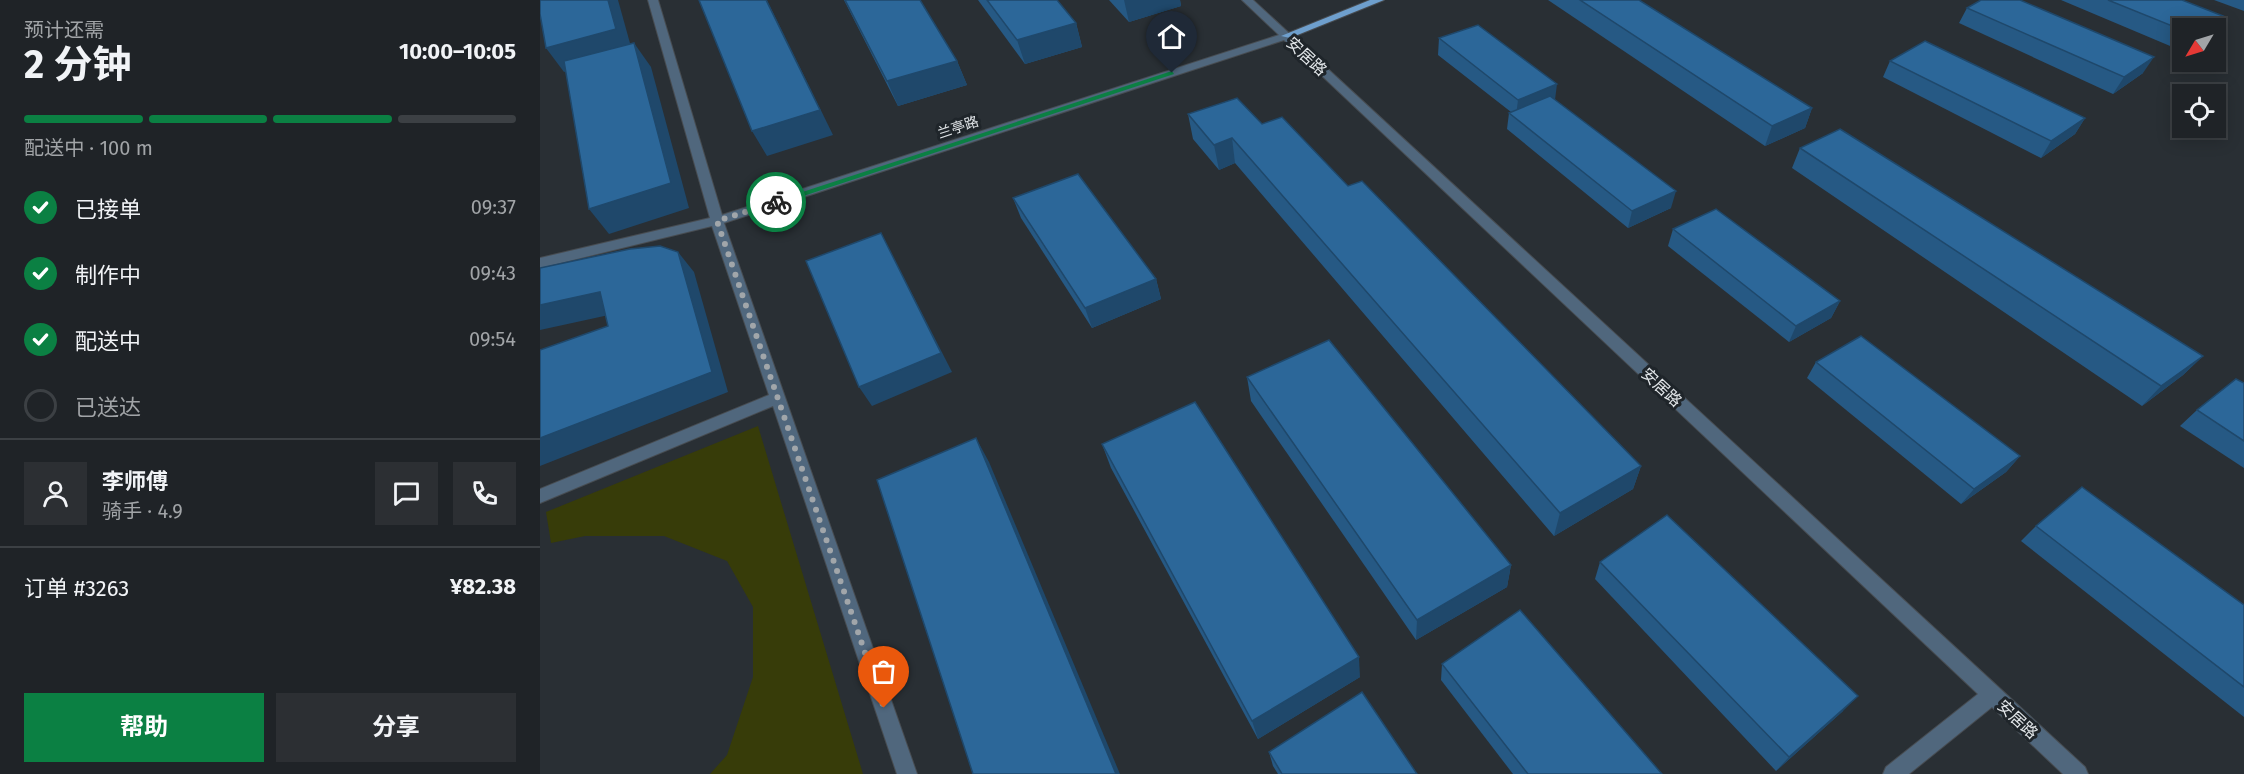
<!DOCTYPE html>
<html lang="zh">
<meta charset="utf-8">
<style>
body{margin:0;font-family:"Fira Sans","Noto Sans SC",sans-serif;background:#2c2f33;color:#f1f3f6;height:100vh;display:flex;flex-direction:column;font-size:22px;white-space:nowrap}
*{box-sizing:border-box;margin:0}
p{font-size:20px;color:#a1a4a7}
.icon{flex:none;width:33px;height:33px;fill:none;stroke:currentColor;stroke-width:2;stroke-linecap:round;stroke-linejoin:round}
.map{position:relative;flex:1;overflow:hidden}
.details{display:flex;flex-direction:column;background:#1f2327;width:540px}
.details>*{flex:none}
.needle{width:39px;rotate:232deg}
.fabs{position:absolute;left:1632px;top:18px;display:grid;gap:12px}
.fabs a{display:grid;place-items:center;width:54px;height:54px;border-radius:0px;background:#1f2327;box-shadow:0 3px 15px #0003,0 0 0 2px #3c4044;font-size:30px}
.pin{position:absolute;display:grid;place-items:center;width:51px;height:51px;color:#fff;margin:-62px -26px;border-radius:50% 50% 50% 0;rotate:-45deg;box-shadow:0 0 6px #0007}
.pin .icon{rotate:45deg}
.courier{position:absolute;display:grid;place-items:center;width:60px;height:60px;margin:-30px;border:4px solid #0b8043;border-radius:50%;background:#fff;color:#222;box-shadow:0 2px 8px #0007}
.summary em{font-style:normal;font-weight:700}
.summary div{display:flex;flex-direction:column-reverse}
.summary{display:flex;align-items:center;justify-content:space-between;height:102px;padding:0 24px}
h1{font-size:39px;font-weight:700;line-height:45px}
.bar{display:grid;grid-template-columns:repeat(4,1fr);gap:9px 6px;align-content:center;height:72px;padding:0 24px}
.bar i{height:8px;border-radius:4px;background:#3c4044}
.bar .selected{background:#0b8043}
.bar p{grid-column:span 4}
.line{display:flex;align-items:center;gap:15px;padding:0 24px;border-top:2px solid #3c4044}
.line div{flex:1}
.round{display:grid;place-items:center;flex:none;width:63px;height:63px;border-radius:0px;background:#2c2f33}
ol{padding:0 24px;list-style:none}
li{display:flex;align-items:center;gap:18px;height:66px}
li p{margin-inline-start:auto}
li .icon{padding:6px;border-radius:50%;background:#0b8043;color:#fff;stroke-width:4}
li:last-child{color:#a1a4a7}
li i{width:33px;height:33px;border:3px solid #3c4044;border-radius:50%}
.cta{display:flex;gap:12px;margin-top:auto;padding:12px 24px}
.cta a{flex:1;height:69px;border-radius:0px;background:#0b8043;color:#fff;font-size:24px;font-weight:700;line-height:69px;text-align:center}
.cta a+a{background:#2c2f33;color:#f1f3f6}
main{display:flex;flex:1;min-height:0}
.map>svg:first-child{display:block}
.green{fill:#373c09}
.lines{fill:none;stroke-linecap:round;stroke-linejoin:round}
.minor-casing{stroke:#474c51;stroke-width:2}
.major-casing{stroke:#474c51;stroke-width:2}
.minor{fill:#50677d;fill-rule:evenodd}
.major{fill:#6e9fcd;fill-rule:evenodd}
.wall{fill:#265984}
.shaded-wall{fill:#1f486b}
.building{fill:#2c6799;stroke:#1f486b;stroke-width:1.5}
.route{fill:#0b8043}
.done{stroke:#a1a6aa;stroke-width:6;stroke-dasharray:0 10.8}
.labels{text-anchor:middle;stroke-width:6;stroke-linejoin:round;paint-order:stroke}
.far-street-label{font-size:14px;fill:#e2e6e9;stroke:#1f252a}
.street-label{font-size:16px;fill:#e2e6e9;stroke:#1f252a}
</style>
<main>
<section class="details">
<div class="summary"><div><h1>2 分钟</h1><p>预计还需</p></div><em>10:00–10:05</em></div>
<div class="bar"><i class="selected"></i><i class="selected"></i><i class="selected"></i><i></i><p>配送中 · 100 m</p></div>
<ol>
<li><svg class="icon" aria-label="check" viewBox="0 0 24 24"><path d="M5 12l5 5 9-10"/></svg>已接单<p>09:37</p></li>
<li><svg class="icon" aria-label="check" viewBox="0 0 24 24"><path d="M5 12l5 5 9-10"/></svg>制作中<p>09:43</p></li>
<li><svg class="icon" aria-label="check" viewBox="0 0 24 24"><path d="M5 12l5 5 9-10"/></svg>配送中<p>09:54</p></li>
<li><i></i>已送达</li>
</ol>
<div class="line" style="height:108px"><a class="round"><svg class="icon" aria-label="person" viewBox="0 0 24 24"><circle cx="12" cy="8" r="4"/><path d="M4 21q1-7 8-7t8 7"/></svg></a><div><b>李师傅</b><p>骑手 · 4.9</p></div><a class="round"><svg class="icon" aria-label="chat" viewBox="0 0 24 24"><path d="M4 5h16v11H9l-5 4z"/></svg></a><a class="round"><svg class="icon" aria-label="phone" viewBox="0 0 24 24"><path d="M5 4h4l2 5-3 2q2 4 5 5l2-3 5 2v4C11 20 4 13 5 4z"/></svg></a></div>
<div class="line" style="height:78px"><div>订单 #3263</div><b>¥82.38</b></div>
<div class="cta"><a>帮助</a><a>分享</a></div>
</section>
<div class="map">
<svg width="1704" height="774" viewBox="0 0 1704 774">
<rect width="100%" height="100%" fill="#292f34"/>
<polygon class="green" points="218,426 323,774 170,774 187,755 213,677 213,607 187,561 124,536 45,536 11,543 6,512"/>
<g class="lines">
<g class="minor-casing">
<polygon id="minor" points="108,0 118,0 182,215 739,35 702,0 713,0 1545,767 1548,774 1523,774 1452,707 1369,774 1343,774 1346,767 1438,694 744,40 184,223 377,774 357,774 233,406 0,503 0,489 229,395 172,226 0,268 0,258 170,218"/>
</g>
<g class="major-casing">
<polygon id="major" points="830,0 844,0 750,38 741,36"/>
</g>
<use href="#minor" class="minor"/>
<use href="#major" class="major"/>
</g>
<g class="wall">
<polygon points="304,0 380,0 417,61 427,85 358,106"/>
<polygon points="438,0 517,0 536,23 542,47 485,64"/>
<polygon points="569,0 640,0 641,6 589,22"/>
<polygon points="1008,0 1099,0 1272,108 1265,128 1225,146"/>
<polygon points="1521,0 1642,0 1683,16 1674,28 1642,28 1642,51"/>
<polygon points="1674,0 1704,0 1704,11"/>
<polygon points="1427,8 1603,73 1573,94 1419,23"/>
<polygon points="899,38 1015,100 1131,208 1088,228 967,129 969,113 971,112 898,55"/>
<polygon points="1350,61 1545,118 1535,134 1501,158 1343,77"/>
<polygon points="648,114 722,124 808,186 1101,466 1093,489 1014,536 695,163 679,170 653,139"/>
<polygon points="1260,148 1663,356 1643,375 1602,406 1252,168"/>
<polygon points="473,198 616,279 621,299 552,328 481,218"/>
<polygon points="1133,229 1300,301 1291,318 1249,342 1128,246"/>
<polygon points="1276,362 1480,456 1466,472 1421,504 1267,378"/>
<polygon points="707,377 971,565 967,587 876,640 711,401"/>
<polygon points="1704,383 1704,468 1640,426 1657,410"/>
<polygon points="562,444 820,677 718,739 571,468"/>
<polygon points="1496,526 1704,605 1704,717 1481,541"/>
<polygon points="1060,562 1303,711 1236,771 1055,579"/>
<polygon points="902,664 1122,774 973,774 901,680"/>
<polygon points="729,752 877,774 738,774 733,766"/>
</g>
<g class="shaded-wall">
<polygon points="68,0 78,0 93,54 24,72 6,48"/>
<polygon points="226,0 227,0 293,135 227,156 212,131"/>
<polygon points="584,0 640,0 641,6 589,22"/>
<polygon points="1683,16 1674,28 1664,28"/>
<polygon points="536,23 542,47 485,64 477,40"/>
<polygon points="94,43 111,67 149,208 69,234 49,209"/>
<polygon points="1614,57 1603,73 1573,94 1584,77"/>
<polygon points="417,61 427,85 358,106 347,81"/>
<polygon points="1017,84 1015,100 976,116 978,100"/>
<polygon points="1272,108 1265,128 1225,146 1232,126"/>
<polygon points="1545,118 1535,134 1501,158 1511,141"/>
<polygon points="692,138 695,163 679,170 674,145"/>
<polygon points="1136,191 1131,208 1088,228 1092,211"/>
<polygon points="341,233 412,372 332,406 319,387"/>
<polygon points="138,252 154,272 188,392 0,466 0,438"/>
<polygon points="616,279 621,299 552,328 545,308"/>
<polygon points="60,292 78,313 0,330 0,305"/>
<polygon points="1300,301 1291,318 1249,342 1256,326"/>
<polygon points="1663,356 1643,375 1602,406 1621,386"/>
<polygon points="436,438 449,462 580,774 576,774"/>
<polygon points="1480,456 1466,472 1421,504 1434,489"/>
<polygon points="1101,466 1093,489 1014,536 1020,513"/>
<polygon points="971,565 967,587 876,640 877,620"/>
<polygon points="819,657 820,677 718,739 712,721"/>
<polygon points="1318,696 1303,711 1236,771 1249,757"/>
</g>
<g class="building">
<polygon points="0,0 68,0 76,29 6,48 0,14"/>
<polygon points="159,0 226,0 280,110 212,131"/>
<polygon points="305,0 380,0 417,61 347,81"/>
<polygon points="447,0 517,0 536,23 477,40"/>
<polygon points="1040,0 1099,0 1272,108 1232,126"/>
<polygon points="1441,0 1480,0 1614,57 1584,77 1427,8"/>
<polygon points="1568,0 1642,0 1683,16 1664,28 1642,28 1642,30"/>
<polygon points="938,25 1017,84 978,100 899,38"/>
<polygon points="1385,41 1545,118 1511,141 1350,61"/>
<polygon points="94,43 131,183 49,209 24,61"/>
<polygon points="1010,96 1136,191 1092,211 969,113"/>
<polygon points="697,98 722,124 742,117 808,186 822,181 1101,466 1020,513 692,138 674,145 648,114"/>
<polygon points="1300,129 1663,356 1621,386 1260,148"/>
<polygon points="538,174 616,279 545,308 473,198"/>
<polygon points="1176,209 1300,301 1256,326 1133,229"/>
<polygon points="341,233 401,353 319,387 266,261"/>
<polygon points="120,246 138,252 172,372 0,438 0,350 68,326 60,292 0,305 0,268 90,249"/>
<polygon points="1321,336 1480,456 1434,489 1276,362"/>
<polygon points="789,340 971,565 877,620 707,377"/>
<polygon points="1696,379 1704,383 1704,441 1657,410"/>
<polygon points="655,402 819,657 712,721 562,444"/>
<polygon points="436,438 576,774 433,774 337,480"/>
<polygon points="1542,487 1704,605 1704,687 1496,526"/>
<polygon points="1127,515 1318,696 1249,757 1060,562"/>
<polygon points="980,610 1122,774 988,774 902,664"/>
<polygon points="822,692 877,774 742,774 729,752"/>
</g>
<polygon class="route" points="632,71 634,74 239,204 232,202"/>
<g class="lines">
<polyline class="done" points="236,202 177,221 344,708"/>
</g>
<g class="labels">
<g class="far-street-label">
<text transform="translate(418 127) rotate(-18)" y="5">兰亭路</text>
</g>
<g class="street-label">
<text transform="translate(767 56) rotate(43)" y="6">安居路</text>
<text transform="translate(1122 387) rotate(43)" y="6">安居路</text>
<text transform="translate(1478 719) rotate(43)" y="6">安居路</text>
</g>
</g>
</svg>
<div class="fabs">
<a><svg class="needle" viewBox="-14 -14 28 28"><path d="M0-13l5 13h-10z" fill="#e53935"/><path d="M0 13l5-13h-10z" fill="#a1a4a7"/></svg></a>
<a><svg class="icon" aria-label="locate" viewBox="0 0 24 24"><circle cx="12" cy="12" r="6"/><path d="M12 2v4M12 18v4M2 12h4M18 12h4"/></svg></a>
</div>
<div class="pin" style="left:344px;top:708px;background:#ea580c"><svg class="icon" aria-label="bag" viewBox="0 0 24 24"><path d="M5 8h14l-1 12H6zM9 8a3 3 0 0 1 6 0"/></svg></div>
<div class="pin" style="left:632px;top:73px;background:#1f2937"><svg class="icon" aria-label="home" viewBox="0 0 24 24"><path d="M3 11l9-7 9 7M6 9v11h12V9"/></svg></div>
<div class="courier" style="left:236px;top:202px"><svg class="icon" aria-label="bike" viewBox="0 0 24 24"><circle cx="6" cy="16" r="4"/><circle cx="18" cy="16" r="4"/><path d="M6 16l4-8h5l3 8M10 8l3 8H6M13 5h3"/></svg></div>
</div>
</main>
